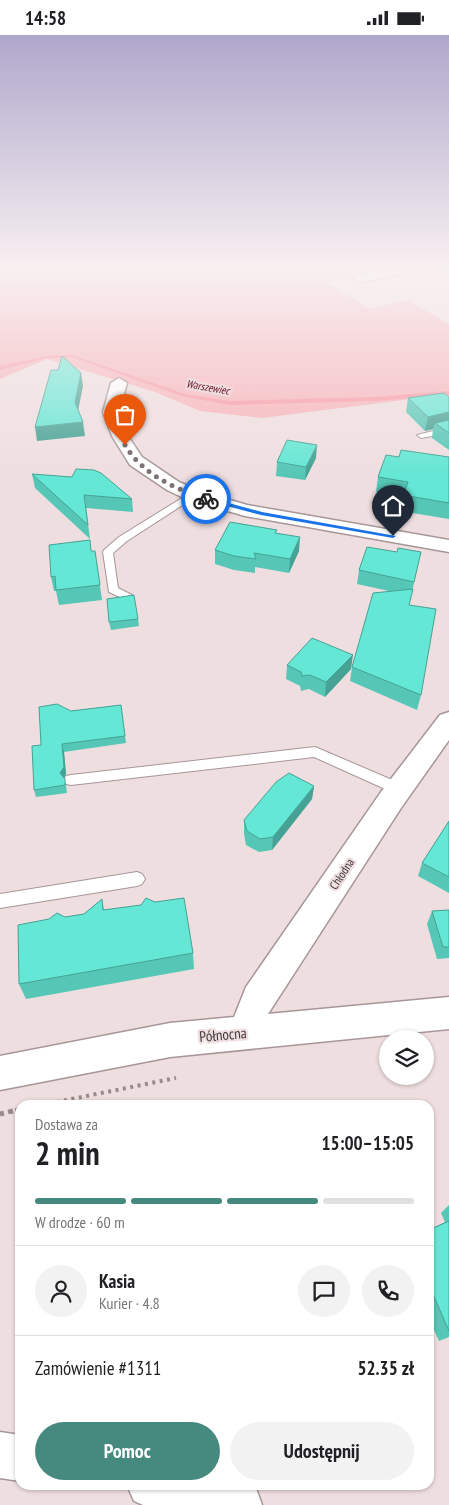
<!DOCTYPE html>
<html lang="pl">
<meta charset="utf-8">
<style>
body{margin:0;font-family:"PT Sans Narrow",sans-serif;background:#f2f2f2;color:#202124;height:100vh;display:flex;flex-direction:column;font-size:19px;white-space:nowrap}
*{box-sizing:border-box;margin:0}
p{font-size:16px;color:#757577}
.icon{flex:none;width:28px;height:28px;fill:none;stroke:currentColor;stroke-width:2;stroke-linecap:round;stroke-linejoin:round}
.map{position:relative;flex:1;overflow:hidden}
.details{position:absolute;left:15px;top:1065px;width:419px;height:390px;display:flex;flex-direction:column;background:#fff;border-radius:15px;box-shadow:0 1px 4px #0004}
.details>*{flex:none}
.tools{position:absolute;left:379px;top:995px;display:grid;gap:10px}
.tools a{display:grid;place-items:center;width:55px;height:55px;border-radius:50%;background:#fff;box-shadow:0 1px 4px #0004;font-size:25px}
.pin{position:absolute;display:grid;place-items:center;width:42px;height:42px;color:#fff;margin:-51px -21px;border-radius:50% 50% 50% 0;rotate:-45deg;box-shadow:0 0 5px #0007}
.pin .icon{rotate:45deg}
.courier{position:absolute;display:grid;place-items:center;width:50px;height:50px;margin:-25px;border:4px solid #1a73e8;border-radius:50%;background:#fff;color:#222;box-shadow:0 1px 6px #0007}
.headline em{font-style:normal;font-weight:700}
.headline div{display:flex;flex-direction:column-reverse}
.headline{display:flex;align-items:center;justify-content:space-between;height:85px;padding:0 20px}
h1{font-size:32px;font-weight:700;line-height:38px}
.bar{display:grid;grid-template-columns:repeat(4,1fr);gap:8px 5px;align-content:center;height:60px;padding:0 20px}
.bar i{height:6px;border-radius:4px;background:#e0e0e0}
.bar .active{background:#45897f}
.bar p{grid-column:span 4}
.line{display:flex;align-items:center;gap:12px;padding:0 20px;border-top:1px solid #e0e0e0}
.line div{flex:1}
.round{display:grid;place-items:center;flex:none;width:52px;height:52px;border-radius:26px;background:#f2f2f2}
.primary-button{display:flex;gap:10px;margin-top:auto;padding:10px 20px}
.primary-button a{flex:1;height:58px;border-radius:30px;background:#45897f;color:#fff;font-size:20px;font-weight:700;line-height:58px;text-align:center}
.primary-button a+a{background:#f2f2f2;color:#202124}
.status{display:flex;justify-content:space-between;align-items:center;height:35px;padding:0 25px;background:#fff;direction:ltr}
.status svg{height:14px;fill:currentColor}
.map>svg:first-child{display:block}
.green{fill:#f6b2b8}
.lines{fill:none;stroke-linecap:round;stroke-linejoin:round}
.stream{fill:#f996a1;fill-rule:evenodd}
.service-casing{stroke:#a69697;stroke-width:2}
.minor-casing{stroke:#a69697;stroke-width:3}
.path-far1{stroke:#968a8b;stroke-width:4;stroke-dasharray:3 4.5;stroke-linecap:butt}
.path{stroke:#968a8b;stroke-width:5;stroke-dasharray:4 5.5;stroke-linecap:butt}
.service{fill:#fff;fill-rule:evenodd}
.minor{fill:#fff;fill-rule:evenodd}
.wall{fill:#56c7b6}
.shaded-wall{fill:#46a294}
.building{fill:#64e7d4;stroke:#46a294}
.route{fill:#1a73e8}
.done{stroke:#7e7374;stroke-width:5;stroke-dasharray:0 9}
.labels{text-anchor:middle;stroke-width:4.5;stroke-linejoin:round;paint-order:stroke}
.far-water-label{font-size:11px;font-style:italic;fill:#640d23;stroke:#efdedf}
.street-label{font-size:12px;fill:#413a3b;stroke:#efdedf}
.near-street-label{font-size:15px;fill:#413a3b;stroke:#efdedf}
</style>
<div class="status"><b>14:58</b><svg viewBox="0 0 49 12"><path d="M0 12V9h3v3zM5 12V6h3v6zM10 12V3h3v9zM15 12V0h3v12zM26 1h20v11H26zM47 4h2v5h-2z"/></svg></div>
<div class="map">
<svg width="449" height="1470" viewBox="0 0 449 1470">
<rect width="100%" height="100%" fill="#efdedf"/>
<polygon class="green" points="0,234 395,234 327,247 369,274 408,265 449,289 449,362 427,362 262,383 200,376 155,357 47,324 0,344"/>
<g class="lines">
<polygon class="stream" points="72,320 185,359 229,366 375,362 449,356 449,360 375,366 229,370 182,361 72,322 47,323 0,335 0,331 47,321"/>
<g class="service-casing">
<g id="service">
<polygon points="449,392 449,398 421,403 417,400"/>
<polygon points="190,458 198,460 127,506 113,518 118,553 132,560 132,564 124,564 109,557 103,517 104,515 119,502"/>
<polygon points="315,712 404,750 406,754 404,758 394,758 314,722 71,750 66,749 64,745 66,741 71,740"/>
<polygon points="137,837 142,839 145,844 142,849 137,851 0,873 0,859"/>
</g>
</g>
<g class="minor-casing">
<g id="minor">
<polygon points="390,234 414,234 408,238 360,247 354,243 356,240"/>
<polygon points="119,343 127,348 119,377 128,401 142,422 179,447 200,456 247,470 449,505 449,517 245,481 186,464 167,455 130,430 112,401 103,377 111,348"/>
<polygon points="449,677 449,705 401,773 268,979 449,962 449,994 170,1022 0,1055 0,1021 170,988 234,982 246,952 381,757 440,680"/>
<polygon points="0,1397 20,1400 20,1446 0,1443"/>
<polygon points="127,1450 247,1450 256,1453 262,1470 143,1470 134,1466"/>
</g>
</g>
<g class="path-far1">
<polyline points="42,1070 176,1043"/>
<polyline points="8,1077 20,1074"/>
</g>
<polyline class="path" points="0,1079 13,1076"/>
<use href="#service" class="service"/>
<use href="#minor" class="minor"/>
</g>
<g class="wall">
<polygon points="443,234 449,234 449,239 442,236"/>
<polygon points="449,362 449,415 432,403 433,394 425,396 406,377 408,363"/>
<polygon points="399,422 449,422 449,484 400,476 403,462 376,457 378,442"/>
<polygon points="316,423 305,445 276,441 277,427"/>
<polygon points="32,439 132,464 133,477 86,473 90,504 35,453"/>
<polygon points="276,498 299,516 289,538 255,532 255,538 234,535 215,529 215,515"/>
<polygon points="92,516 95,516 102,565 59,570 56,556 54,556 51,542"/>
<polygon points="397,517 421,517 409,570 421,660 417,675 350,646 352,632 389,556 357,549 359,535"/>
<polygon points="138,584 139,591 111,595 109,587"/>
<polygon points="287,630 351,634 325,662 309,654 301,656 300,651 286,644"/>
<polygon points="121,670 126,708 64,717 66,739 64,743 66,751 67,758 36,762 34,755 41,710 71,676"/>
<polygon points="314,751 312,764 272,815 259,817 246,810 244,799 244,785"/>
<polygon points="449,786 449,858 418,841 422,828"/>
<polygon points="102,864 104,875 193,918 194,934 26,964 19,949 65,882 84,879"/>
<polygon points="449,875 449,923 437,924 427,889 432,876"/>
<polygon points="449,1170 449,1302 439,1306 429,1284 429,1195 445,1187 441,1178"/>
</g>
<g class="shaded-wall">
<polygon points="81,338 83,351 77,381 75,367"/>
<polygon points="449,377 449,391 435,388 433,394 425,396 428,382"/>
<polygon points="83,387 85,401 37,406 35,392"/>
<polygon points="317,410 316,423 305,445 306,432"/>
<polygon points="300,502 299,516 289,538 290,524"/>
<polygon points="353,620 351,634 325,662 326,647"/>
<polygon points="62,709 64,717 66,739 62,746 60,738"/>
<polygon points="314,751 312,764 272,815 273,802"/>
</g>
<g class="building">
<polygon points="62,321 81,338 75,367 83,387 35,392 51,335 58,335"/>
<polygon points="444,358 449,362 449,377 428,382 408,363"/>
<polygon points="449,385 449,398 435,388"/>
<polygon points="287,405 317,410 306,432 277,427"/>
<polygon points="401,415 449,422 449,468 403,460 408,447 378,442 386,420 399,422"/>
<polygon points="76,434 94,435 101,438 132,464 84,460 88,490 32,439 72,442"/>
<polygon points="230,487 277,495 275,498 300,502 290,524 254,518 256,524 234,521 215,515"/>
<polygon points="90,505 91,516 95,516 100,550 56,555 55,541 51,542 49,510"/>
<polygon points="367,512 397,517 398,513 421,517 414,547 359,535"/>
<polygon points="413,554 409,570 436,574 421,660 352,632 373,558"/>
<polygon points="134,560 138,584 109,587 107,564"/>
<polygon points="312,603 353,620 326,647 310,640 302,641 301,637 287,630"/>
<polygon points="57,669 71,676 121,670 125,701 62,709 64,732 60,738 65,744 65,750 34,755 32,711 41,710 39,672"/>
<polygon points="289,738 314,751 273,802 260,804 247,796 244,785 276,747"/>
<polygon points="449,786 449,842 422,828"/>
<polygon points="146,863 155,867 184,863 193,918 19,949 18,890 49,884 57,878 65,882 84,879 102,864 103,875 141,870"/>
<polygon points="449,875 449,912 443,912 432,876"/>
<polygon points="449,1186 449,1296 429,1250 429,1195"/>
</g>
<linearGradient id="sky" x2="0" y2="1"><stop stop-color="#afa8cc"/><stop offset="0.53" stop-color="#f8f0f1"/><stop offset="1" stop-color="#f8f0f1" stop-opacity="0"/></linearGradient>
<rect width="449" height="440" fill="url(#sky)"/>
<polygon class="route" points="206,462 262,477 396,501 393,503 261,480 204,465"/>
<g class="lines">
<path class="done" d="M125,410c17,29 50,44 81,54"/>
</g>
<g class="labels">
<g class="far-water-label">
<text transform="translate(208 352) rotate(10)" y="4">Warszewiec</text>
</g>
<g class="street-label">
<text transform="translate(342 839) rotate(-57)" y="4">Chłodna</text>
</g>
<g class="near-street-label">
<text transform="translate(223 1000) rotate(-5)" y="5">Północna</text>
</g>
</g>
</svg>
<div class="tools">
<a><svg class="icon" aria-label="layers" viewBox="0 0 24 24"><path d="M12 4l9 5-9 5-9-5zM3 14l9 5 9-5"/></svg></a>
</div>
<div class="pin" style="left:125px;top:410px;background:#ea580c"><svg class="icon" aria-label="bag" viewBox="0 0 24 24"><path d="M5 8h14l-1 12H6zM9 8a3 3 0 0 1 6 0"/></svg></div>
<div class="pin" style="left:393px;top:501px;background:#1f2937"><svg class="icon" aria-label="home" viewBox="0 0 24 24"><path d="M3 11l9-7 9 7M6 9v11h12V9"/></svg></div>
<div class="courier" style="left:206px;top:464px"><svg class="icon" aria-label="bike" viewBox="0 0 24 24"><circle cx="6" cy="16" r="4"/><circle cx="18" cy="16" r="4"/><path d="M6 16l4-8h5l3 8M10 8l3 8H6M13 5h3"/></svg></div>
<section class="details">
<div class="headline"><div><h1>2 min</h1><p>Dostawa za</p></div><em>15:00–15:05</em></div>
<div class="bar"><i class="active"></i><i class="active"></i><i class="active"></i><i></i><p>W drodze · 60 m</p></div>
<div class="line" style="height:90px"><a class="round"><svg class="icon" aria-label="person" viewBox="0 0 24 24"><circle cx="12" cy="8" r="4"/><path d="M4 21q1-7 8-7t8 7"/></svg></a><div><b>Kasia</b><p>Kurier · 4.8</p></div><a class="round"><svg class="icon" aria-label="chat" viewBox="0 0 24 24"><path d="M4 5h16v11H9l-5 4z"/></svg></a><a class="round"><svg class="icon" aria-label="phone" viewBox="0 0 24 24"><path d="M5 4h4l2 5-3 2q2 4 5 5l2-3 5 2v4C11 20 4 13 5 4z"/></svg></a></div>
<div class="line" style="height:65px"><div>Zamówienie #1311</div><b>52.35 zł</b></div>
<div class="primary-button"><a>Pomoc</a><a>Udostępnij</a></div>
</section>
</div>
